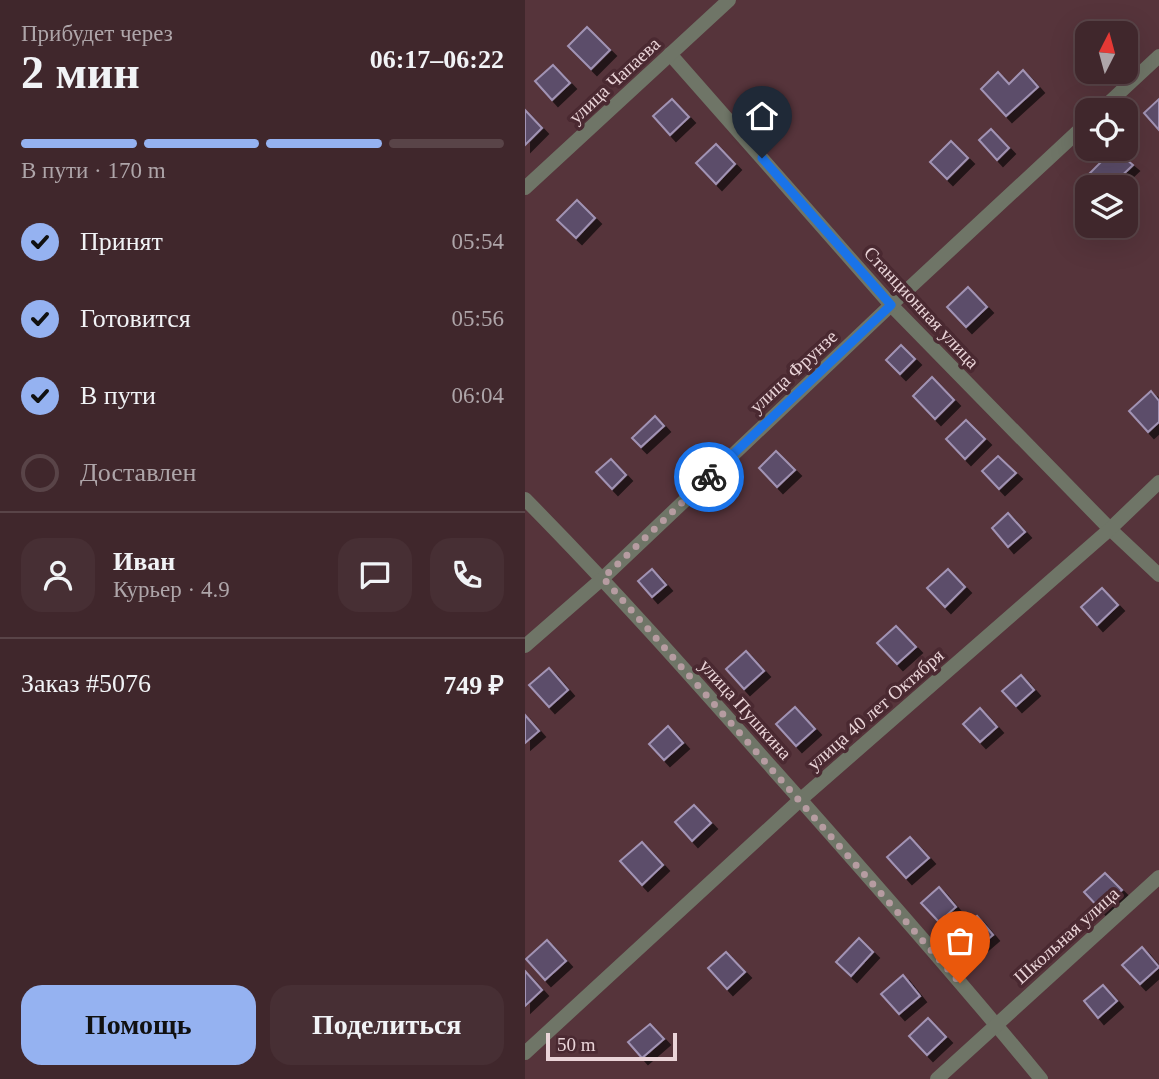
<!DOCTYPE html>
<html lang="ru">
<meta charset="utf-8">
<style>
body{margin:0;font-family:"Times New Roman",serif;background:#472f34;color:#f1f3f6;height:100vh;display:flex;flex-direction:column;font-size:26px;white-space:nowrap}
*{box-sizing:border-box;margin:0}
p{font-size:23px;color:#aea5a9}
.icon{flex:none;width:38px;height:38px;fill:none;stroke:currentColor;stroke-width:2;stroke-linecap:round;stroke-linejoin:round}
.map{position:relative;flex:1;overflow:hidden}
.sheet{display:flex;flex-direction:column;background:#40272c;width:525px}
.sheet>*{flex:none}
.needle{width:46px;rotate:6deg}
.fabs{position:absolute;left:550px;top:21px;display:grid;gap:14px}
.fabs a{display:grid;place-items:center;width:63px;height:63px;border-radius:14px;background:#40272c;box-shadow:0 7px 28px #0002,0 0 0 2px #594448;font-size:35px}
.scale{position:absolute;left:21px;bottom:18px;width:131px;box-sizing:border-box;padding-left:7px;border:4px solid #ead4d8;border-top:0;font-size:19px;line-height:24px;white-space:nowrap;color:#ead4d8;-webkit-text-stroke:5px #4a2931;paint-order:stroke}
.pin{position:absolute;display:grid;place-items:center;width:60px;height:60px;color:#fff;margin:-72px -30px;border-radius:50% 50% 50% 0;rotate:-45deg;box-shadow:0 0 7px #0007}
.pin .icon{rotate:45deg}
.courier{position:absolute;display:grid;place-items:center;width:70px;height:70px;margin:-35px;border:5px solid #1a73e8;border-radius:50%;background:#fff;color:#222;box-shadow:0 2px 9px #0007}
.overview em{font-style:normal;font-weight:700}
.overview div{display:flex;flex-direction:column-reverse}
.overview{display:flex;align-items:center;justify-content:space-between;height:119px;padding:0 21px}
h1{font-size:46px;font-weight:700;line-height:52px}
.bar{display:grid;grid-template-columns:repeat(4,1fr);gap:10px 7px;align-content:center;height:84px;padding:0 21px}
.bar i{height:9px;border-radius:5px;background:#594448}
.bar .on{background:#95b2f1}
.bar p{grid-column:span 4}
.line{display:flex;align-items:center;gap:18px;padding:0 21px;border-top:2px solid #594448}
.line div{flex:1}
.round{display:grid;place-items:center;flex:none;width:74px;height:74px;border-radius:21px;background:#472f34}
ol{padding:0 21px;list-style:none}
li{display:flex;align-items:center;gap:21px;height:77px}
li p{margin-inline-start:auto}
li .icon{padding:7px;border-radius:50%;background:#95b2f1;color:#111;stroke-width:4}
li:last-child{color:#aea5a9}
li i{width:38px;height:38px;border:4px solid #594448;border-radius:50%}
.action{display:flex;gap:14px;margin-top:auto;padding:14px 21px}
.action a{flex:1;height:80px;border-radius:21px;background:#95b2f1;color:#111;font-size:28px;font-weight:700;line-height:80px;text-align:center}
.action a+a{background:#472f34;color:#f1f3f6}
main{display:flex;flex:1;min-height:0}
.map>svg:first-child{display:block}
.building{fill:#5b4e6b;stroke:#a293b4;stroke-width:2;filter:url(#shadow)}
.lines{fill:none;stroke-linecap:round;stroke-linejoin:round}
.minor{stroke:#6f7567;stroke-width:14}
.done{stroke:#b69ca1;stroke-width:7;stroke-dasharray:0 12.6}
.route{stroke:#1a73e8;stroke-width:9}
.labels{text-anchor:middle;stroke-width:7;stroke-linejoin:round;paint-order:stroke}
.street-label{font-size:19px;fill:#ead4d8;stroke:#4a2931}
</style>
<main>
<section class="sheet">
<div class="overview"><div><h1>2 мин</h1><p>Прибудет через</p></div><em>06:17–06:22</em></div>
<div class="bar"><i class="on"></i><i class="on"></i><i class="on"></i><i></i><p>В пути · 170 m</p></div>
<ol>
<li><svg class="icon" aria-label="check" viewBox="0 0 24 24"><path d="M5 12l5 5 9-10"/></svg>Принят<p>05:54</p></li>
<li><svg class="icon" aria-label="check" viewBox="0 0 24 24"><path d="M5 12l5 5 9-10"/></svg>Готовится<p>05:56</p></li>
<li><svg class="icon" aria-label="check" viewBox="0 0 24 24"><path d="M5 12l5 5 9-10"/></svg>В пути<p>06:04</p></li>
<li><i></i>Доставлен</li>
</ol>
<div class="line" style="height:126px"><a class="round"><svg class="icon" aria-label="person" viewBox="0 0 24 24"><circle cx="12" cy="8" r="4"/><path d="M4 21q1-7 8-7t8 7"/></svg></a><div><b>Иван</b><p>Курьер · 4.9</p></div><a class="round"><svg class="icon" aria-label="chat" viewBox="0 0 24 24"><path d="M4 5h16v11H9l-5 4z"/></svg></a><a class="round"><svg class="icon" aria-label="phone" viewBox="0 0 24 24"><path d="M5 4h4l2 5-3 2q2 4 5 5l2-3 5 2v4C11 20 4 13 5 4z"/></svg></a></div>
<div class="line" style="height:91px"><div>Заказ #5076</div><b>749 ₽</b></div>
<div class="action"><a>Помощь</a><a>Поделиться</a></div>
</section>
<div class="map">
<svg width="634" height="1079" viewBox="0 0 634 1079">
<defs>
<filter id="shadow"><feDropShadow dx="6" dy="6" stdDeviation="0" flood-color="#0009"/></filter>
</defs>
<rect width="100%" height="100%" fill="#56343b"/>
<g class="building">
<polygon points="62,27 85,50 66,69 43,46"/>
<polygon points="28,65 45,83 27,100 10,81"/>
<polygon points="498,70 513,87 481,116 456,89 473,72 484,84"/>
<polygon points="147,99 164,117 145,135 128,116"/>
<polygon points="634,99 634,130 619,113"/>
<polygon points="0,110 17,128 0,145"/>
<polygon points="466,129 484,148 472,160 454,140"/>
<polygon points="426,141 443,158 422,179 405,162"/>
<polygon points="191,144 210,164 191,184 171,163"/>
<polygon points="589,149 608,165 585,187 579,187 565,173"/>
<polygon points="52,200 70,218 51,238 32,220"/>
<polygon points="443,287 462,307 441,327 422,307"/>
<polygon points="376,345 390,359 375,374 361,360"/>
<polygon points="407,377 429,400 410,419 388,396"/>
<polygon points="626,391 634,401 634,422 623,432 604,411"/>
<polygon points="130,416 139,426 116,447 107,438"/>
<polygon points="441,420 460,439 440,459 421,439"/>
<polygon points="251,451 270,470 252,487 234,468"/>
<polygon points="473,456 491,473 474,489 457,471"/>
<polygon points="86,459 101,475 87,489 71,472"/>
<polygon points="483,513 500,532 483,547 467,528"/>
<polygon points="127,569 141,585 127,597 113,581"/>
<polygon points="423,569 440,587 420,607 402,588"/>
<polygon points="577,588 593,605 572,625 556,607"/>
<polygon points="371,626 391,647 372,664 352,643"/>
<polygon points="221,651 239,671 219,689 201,669"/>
<polygon points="24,668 43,690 24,707 4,685"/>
<polygon points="496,675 509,690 491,706 477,691"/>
<polygon points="270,707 290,729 271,746 251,724"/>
<polygon points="455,708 472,727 455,742 438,724"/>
<polygon points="0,715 14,731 0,743"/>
<polygon points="143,726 158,743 139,760 124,744"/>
<polygon points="169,805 186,823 167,841 150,822"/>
<polygon points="385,837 404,858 381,878 362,857"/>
<polygon points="117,842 138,865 117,885 95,861"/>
<polygon points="580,873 597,890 576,910 559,892"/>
<polygon points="414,887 431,907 414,922 396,903"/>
<polygon points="452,916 468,935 448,952 432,933"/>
<polygon points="334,938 348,952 326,976 311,962"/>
<polygon points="22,940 41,961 20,980 1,959"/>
<polygon points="617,947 634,967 615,984 597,965"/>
<polygon points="201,952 220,972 202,989 183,968"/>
<polygon points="0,971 17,990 0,1006"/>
<polygon points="378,975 395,996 374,1014 356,994"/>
<polygon points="578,985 592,1001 573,1018 559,1001"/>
<polygon points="403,1018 421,1037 402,1055 384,1036"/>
<polygon points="125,1024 139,1039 117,1058 103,1042"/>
</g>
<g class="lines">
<g class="minor">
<polyline points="145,54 366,305 585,529 634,575"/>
<polyline points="576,110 634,56"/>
<polyline points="0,188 204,0"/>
<path d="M0,499c86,87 167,178 248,270 91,102 181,204 268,310"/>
<polyline points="0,646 78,578 366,305 562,123"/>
<polyline points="0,1053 275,800 585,529 634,482"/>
<polyline points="412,1079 634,877"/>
</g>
</g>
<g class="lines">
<polyline class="done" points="184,477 78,578 435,983"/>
<polyline class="route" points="184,477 366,305 237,158"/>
</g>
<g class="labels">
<g class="street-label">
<text transform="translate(89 80) rotate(-43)" y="7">улица Чапаева</text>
<text transform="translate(397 307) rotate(47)" y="7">Станционная улица</text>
<text transform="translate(268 371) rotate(-43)" y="7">улица Фрунзе</text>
<text transform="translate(221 709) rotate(48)" y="7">улица Пушкина</text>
<text transform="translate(350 709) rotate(-41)" y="7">улица 40 лет Октября</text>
<text transform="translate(541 935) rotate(-42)" y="7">Школьная улица</text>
</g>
</g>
</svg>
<div class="fabs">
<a><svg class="needle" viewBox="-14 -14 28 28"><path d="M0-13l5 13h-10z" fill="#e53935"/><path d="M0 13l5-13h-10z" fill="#aea5a9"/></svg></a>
<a><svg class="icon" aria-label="locate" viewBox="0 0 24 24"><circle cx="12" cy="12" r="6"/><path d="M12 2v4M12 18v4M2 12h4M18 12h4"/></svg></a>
<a><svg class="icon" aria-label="layers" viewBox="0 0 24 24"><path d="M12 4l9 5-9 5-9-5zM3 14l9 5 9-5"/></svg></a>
</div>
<div class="scale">50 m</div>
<div class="pin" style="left:435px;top:983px;background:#ea580c"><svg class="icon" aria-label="bag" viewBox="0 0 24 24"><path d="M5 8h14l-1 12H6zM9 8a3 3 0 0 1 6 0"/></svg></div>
<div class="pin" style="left:237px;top:158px;background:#1f2937"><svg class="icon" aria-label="home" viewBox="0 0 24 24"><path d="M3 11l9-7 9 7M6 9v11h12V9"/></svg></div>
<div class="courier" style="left:184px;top:477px"><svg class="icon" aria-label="bike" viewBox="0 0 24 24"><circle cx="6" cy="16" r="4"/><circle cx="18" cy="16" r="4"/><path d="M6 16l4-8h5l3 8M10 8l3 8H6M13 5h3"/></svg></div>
</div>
</main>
